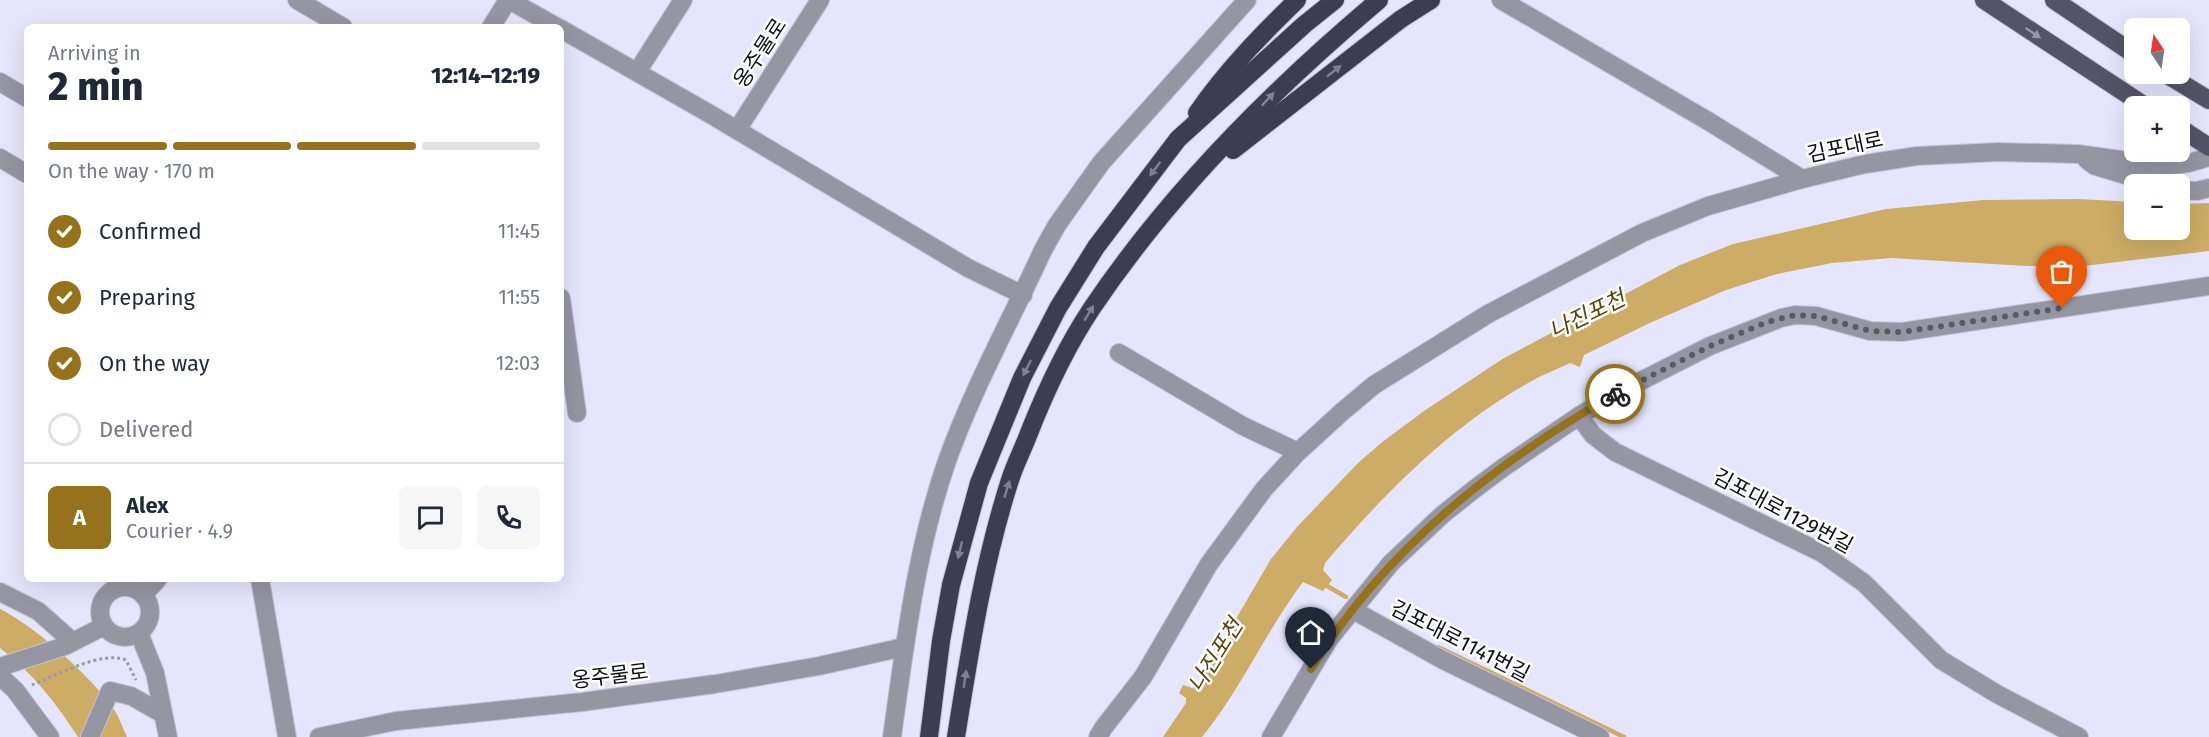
<!DOCTYPE html>
<meta charset="utf-8">
<style>
body{margin:0;font-family:"Fira Sans","Noto Sans KR",sans-serif;background:#f6f6f7;color:#1f2937;height:100vh;display:flex;flex-direction:column;font-size:22px;white-space:nowrap}
*{box-sizing:border-box;margin:0}
p{font-size:20px;color:#747a83}
.icon{flex:none;width:33px;height:33px;fill:none;stroke:currentColor;stroke-width:2;stroke-linecap:round;stroke-linejoin:round}
.map{position:relative;flex:1;overflow:hidden}
.panel{position:absolute;left:24px;top:24px;width:540px;height:558px;display:flex;flex-direction:column;background:#fff;border-radius:9px;box-shadow:0 6px 24px #0002}
.panel>*{flex:none}
.needle{width:39px;rotate:347deg}
.controls{position:absolute;left:2124px;top:18px;display:grid;gap:12px}
.controls a{display:grid;place-items:center;width:66px;height:66px;border-radius:9px;background:#fff;box-shadow:0 6px 24px #0002;font-size:30px}
.pin{position:absolute;display:grid;place-items:center;width:51px;height:51px;color:#fff;margin:-62px -26px;border-radius:50% 50% 50% 0;rotate:-45deg;box-shadow:0 0 6px #0007}
.pin .icon{rotate:45deg}
.courier{position:absolute;display:grid;place-items:center;width:60px;height:60px;margin:-30px;border:4px solid #95721b;border-radius:50%;background:#fff;color:#222;box-shadow:0 2px 8px #0007}
.headline em{font-style:normal;font-weight:800}
.headline div{display:flex;flex-direction:column-reverse}
.headline{display:flex;align-items:center;justify-content:space-between;height:102px;padding:0 24px}
h1{font-size:39px;font-weight:800;line-height:45px}
.bar{display:grid;grid-template-columns:repeat(4,1fr);gap:9px 6px;align-content:center;height:72px;padding:0 24px}
.bar i{height:8px;border-radius:4px;background:#e0e1e3}
.bar .on{background:#95721b}
.bar p{grid-column:span 4}
.line{display:flex;align-items:center;gap:15px;padding:0 24px;border-top:2px solid #e0e1e3}
.line div{flex:1}
.round{display:grid;place-items:center;flex:none;width:63px;height:63px;border-radius:9px;background:#f6f6f7}
ol{padding:0 24px;list-style:none}
li{display:flex;align-items:center;gap:18px;height:66px}
li p{margin-inline-start:auto}
li .icon{padding:6px;border-radius:50%;background:#95721b;color:#fff;stroke-width:4}
li:last-child{color:#747a83}
li i{width:33px;height:33px;border:3px solid #e0e1e3;border-radius:50%}
.map>svg:first-child{display:block}
.water{fill:#cdac66}
.lines{fill:none;stroke-linecap:round;stroke-linejoin:round}
.stream{stroke:#cdac66;stroke-width:4.5}
.minor-casing{stroke:#c3c3d8;stroke-width:20}
.major-casing{stroke:#c3c3d8;stroke-width:20}
.highway-casing{stroke:#c3c3d8;stroke-width:20}
.path{stroke:#9a9aae;stroke-width:3;stroke-dasharray:3 3;stroke-linecap:butt}
.minor{stroke:#9696a3;stroke-width:18}
.major{stroke:#545369;stroke-width:18}
.highway{stroke:#3d3c54;stroke-width:18}
.oneway{fill:#9898a5}
.oneway2{fill:#818090}
.done{stroke:#595968;stroke-width:6;stroke-dasharray:0 10.8}
.route{stroke:#95721b;stroke-width:8}
.labels{text-anchor:middle;stroke-width:5;stroke-linejoin:round;paint-order:stroke}
.street-label{font-size:21px;fill:#0e0e18;stroke:#fff}
.water-label{font-size:22px;font-style:italic;fill:#584107;stroke:#fff}
</style>
<div class="map">
<svg width="2209" height="737" viewBox="0 0 2209 737">
<rect width="100%" height="100%" fill="#e5e5fd"/>
<g class="water">
<path d="M2078,199l56,3v28h46v-26l29,-1v48l-125,15h-58l-134,-8 -60,5 -55,11 -51,16 -74,32 -68,33 -4,12 -10,-4c-14,7 -29,12 -42,20 -80,45 -144,111 -203,180l-2,7 9,10 -9,11 -20,-9c-37,49 -62,107 -101,155h-39l23,-34v-5l-7,-5 4,-8 9,3 4,-1 75,-128 26,-32 61,-64 23,-20 43,-32 80,-53 176,-93 53,-21 153,-35 98,-9z"/>
<path d="M0,609c35,17 93,69 115,102 5,8 8,18 12,26h-49c-22,-34 -45,-64 -78,-89z"/>
</g>
<g class="lines">
<g class="stream">
<polyline points="1322,583 1346,597"/>
<polyline points="1438,647 1624,737"/>
</g>
<g class="minor-casing">
<g id="minor">
<polyline points="297,0 343,27"/>
<polyline points="509,0 557,27"/>
<polyline points="1501,0 1708,121 1802,179 1865,164 1917,156 1998,152 2078,154 2164,166 2189,163 2209,157"/>
<polyline points="491,27 508,0"/>
<polyline points="561,29 710,114 968,268 1023,295"/>
<polyline points="637,72 683,0"/>
<polyline points="0,82 27,98"/>
<polyline points="737,130 820,0"/>
<polyline points="0,158 27,174"/>
<polyline points="2087,160 2095,166 2155,184"/>
<polyline points="2180,190 2197,191 2209,188"/>
<polyline points="561,298 577,413"/>
<polyline points="1119,353 1243,426 1298,452"/>
<polyline points="1579,416 1593,435 1615,452 1822,553 1864,583 1941,660 1997,694 2079,737"/>
<polyline points="260,579 287,737"/>
<circle cx="125" cy="612" r="25"/>
<polyline points="0,592 38,611 73,642"/>
<polyline points="143,595 158,579"/>
<polyline points="1353,610 1443,660 1600,737"/>
<polyline points="139,633 155,673 168,737"/>
<polyline points="0,667 65,646 104,626"/>
<polyline points="0,676 15,690 50,737"/>
<polyline points="90,737 110,691 131,696 163,714"/>
<polyline points="319,737 396,721 582,702 715,684 819,666 904,647"/>
<path d="M892,737c13,-93 24,-187 55,-276 26,-73 64,-141 96,-211l14,-25 44,-62 146,-163"/>
<polyline points="1098,737 1104,727 1143,677 1209,564 1264,489 1298,452 1343,411 1374,385 1488,314 1642,233 1708,206 1802,179"/>
<polyline points="1271,737 1329,639 1391,563 1442,515 1472,491 1504,467 1579,416 1613,395 1710,346 1781,318 1795,315 1816,316 1870,331 1902,332 2209,286"/>
</g>
</g>
<g class="major-casing">
<g id="major">
<polyline points="1984,0 2145,106"/>
<polyline points="2054,0 2134,54"/>
<polyline points="2166,74 2209,100"/>
<polyline points="2180,128 2209,147"/>
</g>
</g>
<g class="highway-casing">
<g id="highway">
<path d="M1197,113c29,-42 63,-77 100,-113"/>
<polyline points="1233,150 1401,19 1431,0"/>
<polyline points="929,737 941,641 951,585 979,483 1022,378 1058,308 1096,247 1178,139 1305,24 1335,0"/>
<path d="M956,737c14,-87 27,-173 54,-257 5,-16 13,-31 19,-47 17,-43 37,-86 63,-125 78,-116 180,-218 287,-308"/>
</g>
</g>
<path class="path" d="M32,685c23,-9 70,-35 94,-25l10,20"/>
<use href="#minor" class="minor"/>
<use href="#major" class="major"/>
<use href="#highway" class="highway"/>
</g>
<defs><path id="oneway-solid" d="M-6-.8H1V-3.2L6.5 0L1 3.2V.8H-6Z" transform="scale(1.5)"/></defs>
<use class="oneway" href="#oneway-solid" transform="translate(2033 33) rotate(34)"/>
<g class="oneway2">
<use href="#oneway-solid" transform="translate(1334 71) rotate(-38)"/>
<use href="#oneway-solid" transform="translate(1268 99) rotate(-47)"/>
<use href="#oneway-solid" transform="translate(1155 169) rotate(127)"/>
<use href="#oneway-solid" transform="translate(1089 313) rotate(-59)"/>
<use href="#oneway-solid" transform="translate(1027 368) rotate(117)"/>
<use href="#oneway-solid" transform="translate(1007 489) rotate(-73)"/>
<use href="#oneway-solid" transform="translate(960 550) rotate(103)"/>
<use href="#oneway-solid" transform="translate(965 679) rotate(-81)"/>
</g>
<g class="lines">
<polyline class="done" points="1615,394 1710,346 1767,322 1795,315 1816,316 1870,331 1902,332 2062,308"/>
<path class="route" d="M1311,669c73,-119 184,-206 304,-275"/>
</g>
<g class="labels">
<g class="street-label">
<text transform="translate(760 53) rotate(-57)" y="7">옹주물로</text>
<text transform="translate(1845 147) rotate(-12)" y="7">김포대로</text>
<text transform="translate(1783 511) rotate(28)" y="7">김포대로1129번길</text>
<text transform="translate(1460 641) rotate(27)" y="7">김포대로1141번길</text>
<text transform="translate(610 676) rotate(-7)" y="7">옹주물로</text>
</g>
<g class="water-label">
<text transform="translate(1587 314) rotate(-26)" y="8">나진포천</text>
<text transform="translate(1215 655) rotate(-58)" y="8">나진포천</text>
</g>
</g>
</svg>
<div class="controls">
<a><svg class="needle" viewBox="-14 -14 28 28"><path d="M0-13l5 13h-10z" fill="#e53935"/><path d="M0 13l5-13h-10z" fill="#747a83"/></svg></a>
<a>+</a>
<a>−</a>
</div>
<div class="pin" style="left:2062px;top:308px;background:#ea580c"><svg class="icon" aria-label="bag" viewBox="0 0 24 24"><path d="M5 8h14l-1 12H6zM9 8a3 3 0 0 1 6 0"/></svg></div>
<div class="pin" style="left:1311px;top:669px;background:#1f2937"><svg class="icon" aria-label="home" viewBox="0 0 24 24"><path d="M3 11l9-7 9 7M6 9v11h12V9"/></svg></div>
<div class="courier" style="left:1615px;top:394px"><svg class="icon" aria-label="bike" viewBox="0 0 24 24"><circle cx="6" cy="16" r="4"/><circle cx="18" cy="16" r="4"/><path d="M6 16l4-8h5l3 8M10 8l3 8H6M13 5h3"/></svg></div>
<section class="panel">
<div class="headline"><div><h1>2 min</h1><p>Arriving in</p></div><em>12:14–12:19</em></div>
<div class="bar"><i class="on"></i><i class="on"></i><i class="on"></i><i></i><p>On the way · 170 m</p></div>
<ol>
<li><svg class="icon" aria-label="check" viewBox="0 0 24 24"><path d="M5 12l5 5 9-10"/></svg>Confirmed<p>11:45</p></li>
<li><svg class="icon" aria-label="check" viewBox="0 0 24 24"><path d="M5 12l5 5 9-10"/></svg>Preparing<p>11:55</p></li>
<li><svg class="icon" aria-label="check" viewBox="0 0 24 24"><path d="M5 12l5 5 9-10"/></svg>On the way<p>12:03</p></li>
<li><i></i>Delivered</li>
</ol>
<div class="line" style="height:108px"><b class="round" style="background:#95721b;color:#fff">A</b><div><b>Alex</b><p>Courier · 4.9</p></div><a class="round"><svg class="icon" aria-label="chat" viewBox="0 0 24 24"><path d="M4 5h16v11H9l-5 4z"/></svg></a><a class="round"><svg class="icon" aria-label="phone" viewBox="0 0 24 24"><path d="M5 4h4l2 5-3 2q2 4 5 5l2-3 5 2v4C11 20 4 13 5 4z"/></svg></a></div>
</section>
</div>
